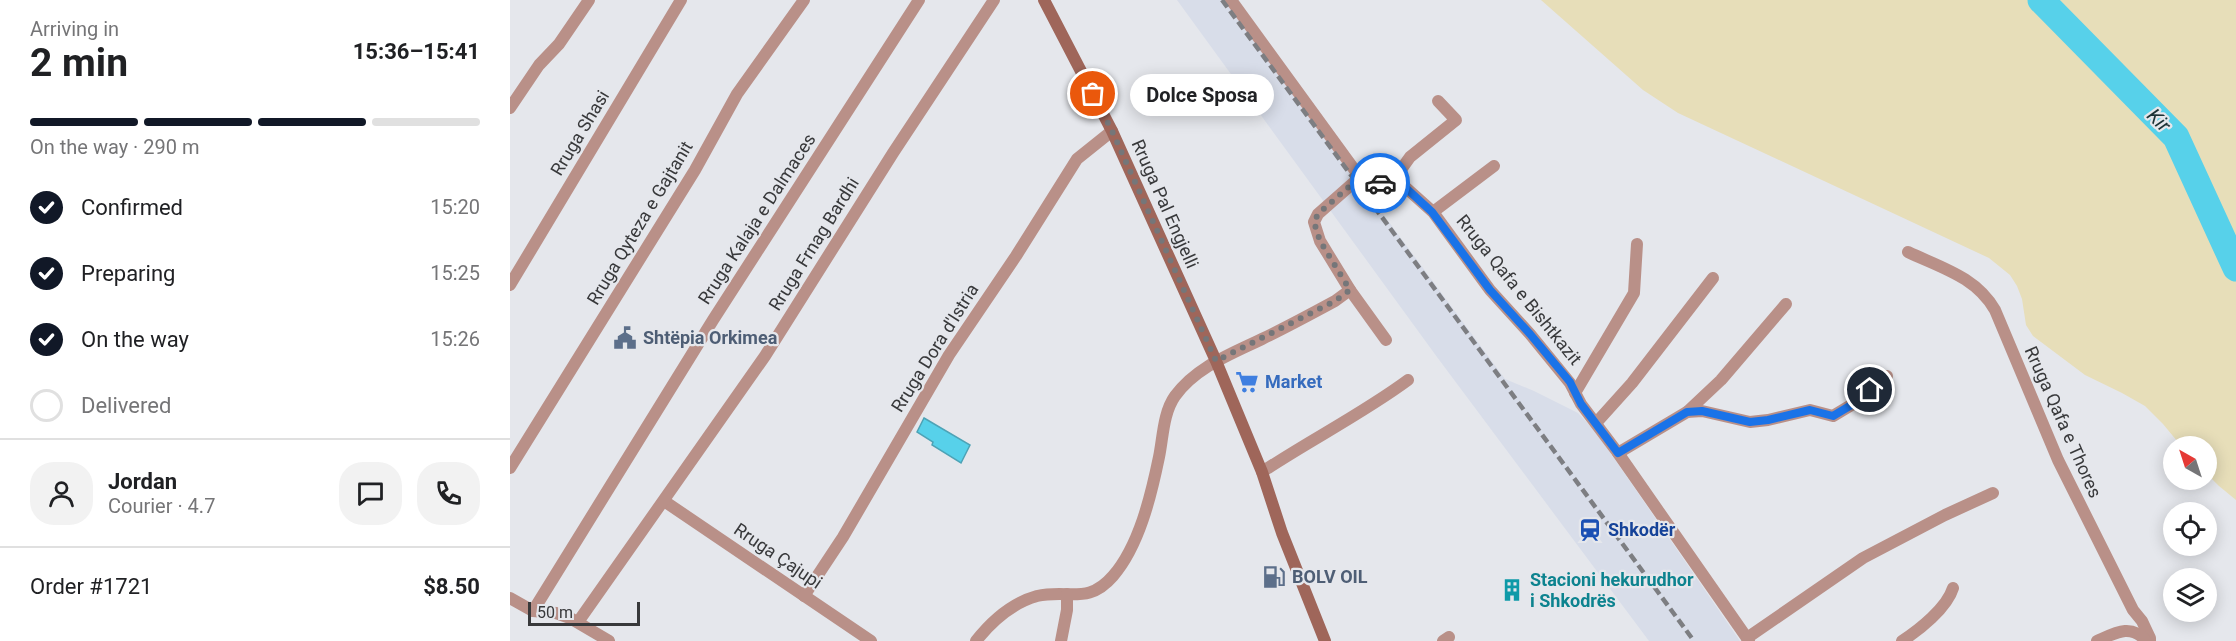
<!DOCTYPE html>
<meta charset="utf-8">
<style>
body{margin:0;font-family:Roboto,sans-serif;background:#f2f2f2;color:#202124;height:100vh;display:flex;flex-direction:column;font-size:22px;white-space:nowrap}
*{box-sizing:border-box;margin:0}
p{font-size:20px;color:#757577}
.icon{flex:none;width:33px;height:33px;fill:none;stroke:currentColor;stroke-width:2;stroke-linecap:round;stroke-linejoin:round}
.map{position:relative;flex:1;overflow:hidden}
.panel{display:flex;flex-direction:column;background:#fff;width:510px}
.panel>*{flex:none}
.needle{width:39px;rotate:321deg}
.buttons{position:absolute;left:1653px;top:436px;display:grid;gap:12px}
.buttons a{display:grid;place-items:center;width:54px;height:54px;border-radius:50%;background:#fff;box-shadow:0 3px 15px #0003;font-size:30px}
.scale{position:absolute;left:18px;bottom:15px;width:112px;box-sizing:border-box;padding-left:6px;border:3px solid #38393b;border-top:0;font-size:16px;line-height:21px;white-space:nowrap;color:#38393b;-webkit-text-stroke:4px #e5e7ec;paint-order:stroke}
.pin{position:absolute;display:grid;place-items:center;width:51px;height:51px;color:#fff;margin:-26px;border:3px solid #fff;border-radius:50%;box-shadow:0 2px 6px #0007}
.courier{position:absolute;display:grid;place-items:center;width:60px;height:60px;margin:-30px;border:4px solid #1a73e8;border-radius:50%;background:#fff;color:#222;box-shadow:0 2px 8px #0007}
.bubble{position:absolute;height:42px;border-radius:21px;background:#fff;box-shadow:0 3px 15px #0003;font-size:20px;font-weight:700;line-height:42px;text-align:center}
.head em{font-style:normal;font-weight:700}
.head div{display:flex;flex-direction:column-reverse}
.head{display:flex;align-items:center;justify-content:space-between;height:102px;padding:0 30px}
h1{font-size:39px;font-weight:700;line-height:45px}
.bar{display:grid;grid-template-columns:repeat(4,1fr);gap:9px 6px;align-content:center;height:72px;padding:0 30px}
.bar i{height:8px;border-radius:4px;background:#e0e0e0}
.bar .selected{background:#111827}
.bar p{grid-column:span 4}
.line{display:flex;align-items:center;gap:15px;padding:0 30px;border-top:2px solid #e0e0e0}
.line div{flex:1}
.round{display:grid;place-items:center;flex:none;width:63px;height:63px;border-radius:24px;background:#f2f2f2}
ol{padding:0 30px;list-style:none}
li{display:flex;align-items:center;gap:18px;height:66px}
li p{margin-inline-start:auto}
li .icon{padding:6px;border-radius:50%;background:#111827;color:#fff;stroke-width:4}
li:last-child{color:#757577}
li i{width:33px;height:33px;border:3px solid #e0e0e0;border-radius:50%}
main{display:flex;flex:1;min-height:0}
.map>svg:first-child{display:block}
.built{fill:#d8dde9}
.sand{fill:#e7deb9}
.water{fill:#57d1ea;stroke:#4ea3b6;stroke-width:1.5}
.lines{fill:none;stroke-linecap:round;stroke-linejoin:round}
.river{stroke:#57d1ea;stroke-width:27}
.street{stroke:#b99088;stroke-width:12}
.secondary{stroke:#9f665a;stroke-width:12}
.rail{stroke:#7d7e82;stroke-width:4.5;stroke-dasharray:9 4.5;stroke-linecap:butt}
.done{stroke:#757679;stroke-width:6;stroke-dasharray:0 10.8}
.route{stroke:#1a73e8;stroke-width:8}
.labels{text-anchor:middle;stroke-width:4.5;stroke-linejoin:round;paint-order:stroke}
.street-label{font-size:18px;fill:#38393b;stroke:#e5e7ec}
.service-label{font-size:18px;font-weight:bold;fill:#4e5e75;stroke:#e5e7ec;text-anchor:start}
.shop-label{font-size:18px;font-weight:bold;fill:#366cbe;stroke:#e5e7ec;text-anchor:start}
.transit-label{font-size:18px;font-weight:bold;fill:#164399;stroke:#e5e7ec;text-anchor:start}
.culture-label{font-size:18px;font-weight:bold;fill:#0d838f;stroke:#e5e7ec;text-anchor:start}
.water-label{font-size:20px;font-style:italic;fill:#1c3236;stroke:#e5e7ec}
</style>
<main>
<section class="panel">
<div class="head"><div><h1>2 min</h1><p>Arriving in</p></div><em>15:36–15:41</em></div>
<div class="bar"><i class="selected"></i><i class="selected"></i><i class="selected"></i><i></i><p>On the way · 290 m</p></div>
<ol>
<li><svg class="icon" aria-label="check" viewBox="0 0 24 24"><path d="M5 12l5 5 9-10"/></svg>Confirmed<p>15:20</p></li>
<li><svg class="icon" aria-label="check" viewBox="0 0 24 24"><path d="M5 12l5 5 9-10"/></svg>Preparing<p>15:25</p></li>
<li><svg class="icon" aria-label="check" viewBox="0 0 24 24"><path d="M5 12l5 5 9-10"/></svg>On the way<p>15:26</p></li>
<li><i></i>Delivered</li>
</ol>
<div class="line" style="height:108px"><a class="round"><svg class="icon" aria-label="person" viewBox="0 0 24 24"><circle cx="12" cy="8" r="4"/><path d="M4 21q1-7 8-7t8 7"/></svg></a><div><b>Jordan</b><p>Courier · 4.7</p></div><a class="round"><svg class="icon" aria-label="chat" viewBox="0 0 24 24"><path d="M4 5h16v11H9l-5 4z"/></svg></a><a class="round"><svg class="icon" aria-label="phone" viewBox="0 0 24 24"><path d="M5 4h4l2 5-3 2q2 4 5 5l2-3 5 2v4C11 20 4 13 5 4z"/></svg></a></div>
<div class="line" style="height:78px"><div>Order #1721</div><b>$8.50</b></div>
</section>
<div class="map">
<svg width="1726" height="641" viewBox="0 0 1726 641">
<rect width="100%" height="100%" fill="#e5e7ec"/>
<polygon class="built" points="667,0 715,0 995,379 1024,391 1068,413 1086,432 1230,641 1139,641 927,357"/>
<polygon class="sand" points="1031,0 1726,0 1726,500 1709,486 1697,474 1696,447 1672,447 1653,424 1635,406 1612,393 1575,375 1523,336 1516,325 1512,299 1507,286 1500,275 1479,258 1168,113 1133,90"/>
<polygon class="water" points="414,418 460,445 451,463 422,445 423,442 407,432"/>
<g class="lines">
<polyline class="river" points="1531,0 1666,137 1726,268"/>
<g class="street">
<polyline points="721,0 857,187 885,178 923,212 980,290 1020,334 1060,383 1071,404 1108,453 1239,641"/>
<polyline points="0,108 29,65 49,44 79,0"/>
<polyline points="885,178 900,157 946,120 928,101"/>
<polyline points="923,212 984,166"/>
<path d="M1398,252c34,16 68,25 87,58l63,150 75,150 9,11 8,17v3"/>
<polyline points="0,285 171,0"/>
<polyline points="840,290 810,241 804,222 808,214 850,177"/>
<polyline points="1065,393 1124,293 1127,244"/>
<polyline points="1177,412 1211,380 1276,304"/>
<polyline points="1086,423 1122,383 1203,278"/>
<polyline points="1108,453 1177,412 1192,411 1240,422 1258,420 1300,410 1323,416 1343,404 1377,376"/>
<polyline points="0,468 185,170 227,94 294,0"/>
<path d="M752,472c48,-32 100,-58 146,-92"/>
<polyline points="154,501 361,641"/>
<polyline points="294,596 333,537 439,355 506,256 567,159 602,131"/>
<polyline points="0,598 23,611 46,613 60,618 99,641"/>
<polyline points="23,611 203,320 409,0"/>
<polyline points="68,622 255,356 383,153 484,0"/>
<polyline points="1237,638 1353,558 1435,515 1483,493"/>
<path d="M466,641c15,-19 36,-38 61,-45 32,-7 51,9 76,-20 26,-30 38,-80 46,-119 4,-19 4,-44 16,-61 21,-29 56,-42 87,-57 25,-12 49,-25 73,-38l15,-11 36,50"/>
<polyline points="551,641 557,610 557,594"/>
<polyline points="933,641 939,637"/>
<path d="M1392,641c17,-11 45,-33 51,-53"/>
<path d="M1587,641c18,-8 34,-18 49,0"/>
</g>
<polyline class="secondary" points="534,0 602,131 706,361 752,472 772,533 815,641"/>
<polyline class="rail" points="712,0 1184,641"/>
</g>
<g class="lines">
<polyline class="done" points="583,94 602,131 706,361 825,301 840,290 810,241 804,222 808,214 850,177 857,187 870,183"/>
<polyline class="route" points="870,183 885,178 922,212 980,290 1020,334 1060,382 1071,404 1108,453 1177,412 1192,411 1240,422 1258,420 1300,410 1323,416 1343,404 1360,390"/>
</g>
<defs>
<g id="civic-bare" transform="scale(1.8)"><path d="M-.6-6.5H3V-4.5H.6V-3L4-1V1h2V6H-6V1h2V-1L-.6-3ZM-1.2 2.5V6h2.4V2.5Z" fill="#5c6f8a" stroke="#e5e7ec" stroke-width="2.5" paint-order="stroke"/></g>
<g id="supermarket-bare" transform="scale(1.8)"><path d="M-6-5.5h2.5l.6 2H6L4.5 2H-2.5L-4.4-4H-6ZM-1.5 3.2a1.3 1.3 0 1 0 .1 0ZM3 3.2a1.3 1.3 0 1 0 .1 0Z" fill="#3f7fe0" stroke="#e5e7ec" stroke-width="2.5" paint-order="stroke"/></g>
<g id="station-bare" transform="scale(1.8)"><path d="M-3-6H3Q5-6 5-4V2Q5 4 3 4L4.5 6H3L1.5 4h-3L-3 6H-4.5L-3 4Q-5 4-5 2V-4Q-5-6-3-6ZM-3.5-4v3h7v-3ZM-3.5 1v1.5H-2V1ZM2 1v1.5H3.5V1Z" fill="#1a4fb4" stroke="#e5e7ec" stroke-width="2.5" paint-order="stroke"/></g>
<g id="fuel-bare" transform="scale(1.8)"><path d="M-5.5-6h7V0h2V4h1.3V-2.5L3-4.5l.8-.8L6-3V5H2.5V1h-1V6h-7ZM-4.2-4.7v3.2H.2V-4.7Z" fill="#5c6f8a" stroke="#e5e7ec" stroke-width="2.5" paint-order="stroke"/></g>
<g id="building-bare" transform="scale(1.8)"><path d="M-4-6H4V6H1V3H-1V6H-4ZM-2.5-4.3h1.7v1.8h-1.7ZM.8-4.3h1.7v1.8H.8ZM-2.5-1h1.7V.8h-1.7ZM.8-1h1.7V.8H.8Z" fill="#0f9aa8" stroke="#e5e7ec" stroke-width="2.5" paint-order="stroke"/></g>
</defs>
<g fill-rule="evenodd">
<use href="#civic-bare" x="115" y="338"/>
<use href="#supermarket-bare" x="737" y="382"/>
<use href="#station-bare" x="1080" y="530"/>
<use href="#fuel-bare" x="764" y="577"/>
<use href="#building-bare" x="1002" y="590"/>
</g>
<g class="labels">
<g class="street-label">
<text transform="translate(70 133) rotate(-59)" y="6">Rruga Shasi</text>
<text transform="translate(655 204) rotate(66)" y="6">Rruga Pal Engjelli</text>
<text transform="translate(247 219) rotate(-57)" y="6">Rruga Kalaja e Dalmaces</text>
<text transform="translate(130 223) rotate(-59)" y="6">Rruga Qyteza e Gajtanit</text>
<text transform="translate(304 244) rotate(-58)" y="6">Rruga Frnag Bardhi</text>
<text transform="translate(1009 290) rotate(51)" y="6">Rruga Qafa e Bishtkazit</text>
<text transform="translate(425 348) rotate(-58)" y="6">Rruga Dora d'Istria</text>
<text transform="translate(1553 422) rotate(66)" y="6">Rruga Qafa e Thores</text>
<text transform="translate(268 556) rotate(34)" y="6">Rruga Çajupi</text>
</g>
<g class="service-label">
<text x="133" y="344">Shtëpia Orkimea</text>
<text x="782" y="583">BOLV OIL</text>
</g>
<g class="shop-label">
<text x="755" y="388">Market</text>
</g>
<g class="transit-label">
<text x="1098" y="536">Shkodër</text>
</g>
<g class="culture-label">
<text x="1020" y="586">Stacioni hekurudhor<tspan x="1020" dy="21">i Shkodrës</tspan></text>
</g>
<g class="water-label">
<text transform="translate(1649 120) rotate(45)" y="7">Kir</text>
</g>
</g>
</svg>
<div class="buttons">
<a><svg class="needle" viewBox="-14 -14 28 28"><path d="M0-13l5 13h-10z" fill="#e53935"/><path d="M0 13l5-13h-10z" fill="#757577"/></svg></a>
<a><svg class="icon" aria-label="locate" viewBox="0 0 24 24"><circle cx="12" cy="12" r="6"/><path d="M12 2v4M12 18v4M2 12h4M18 12h4"/></svg></a>
<a><svg class="icon" aria-label="layers" viewBox="0 0 24 24"><path d="M12 4l9 5-9 5-9-5zM3 14l9 5 9-5"/></svg></a>
</div>
<div class="scale">50 m</div>
<div class="pin" style="left:583px;top:94px;background:#ea580c"><svg class="icon" aria-label="bag" viewBox="0 0 24 24"><path d="M5 8h14l-1 12H6zM9 8a3 3 0 0 1 6 0"/></svg></div>
<div class="pin" style="left:1360px;top:390px;background:#1f2937"><svg class="icon" aria-label="home" viewBox="0 0 24 24"><path d="M3 11l9-7 9 7M6 9v11h12V9"/></svg></div>
<div class="courier" style="left:870px;top:183px"><svg class="icon" aria-label="car" viewBox="0 0 24 24"><path d="M5 17H2v-5l4-1 3-4h7l3 4 3 1v5h-3M9 17h6M6 11h13"/><circle cx="7" cy="17" r="2"/><circle cx="17" cy="17" r="2"/></svg></div>
<div class="bubble" style="left:620px;top:74px;width:144px">Dolce Sposa</div>
</div>
</main>
